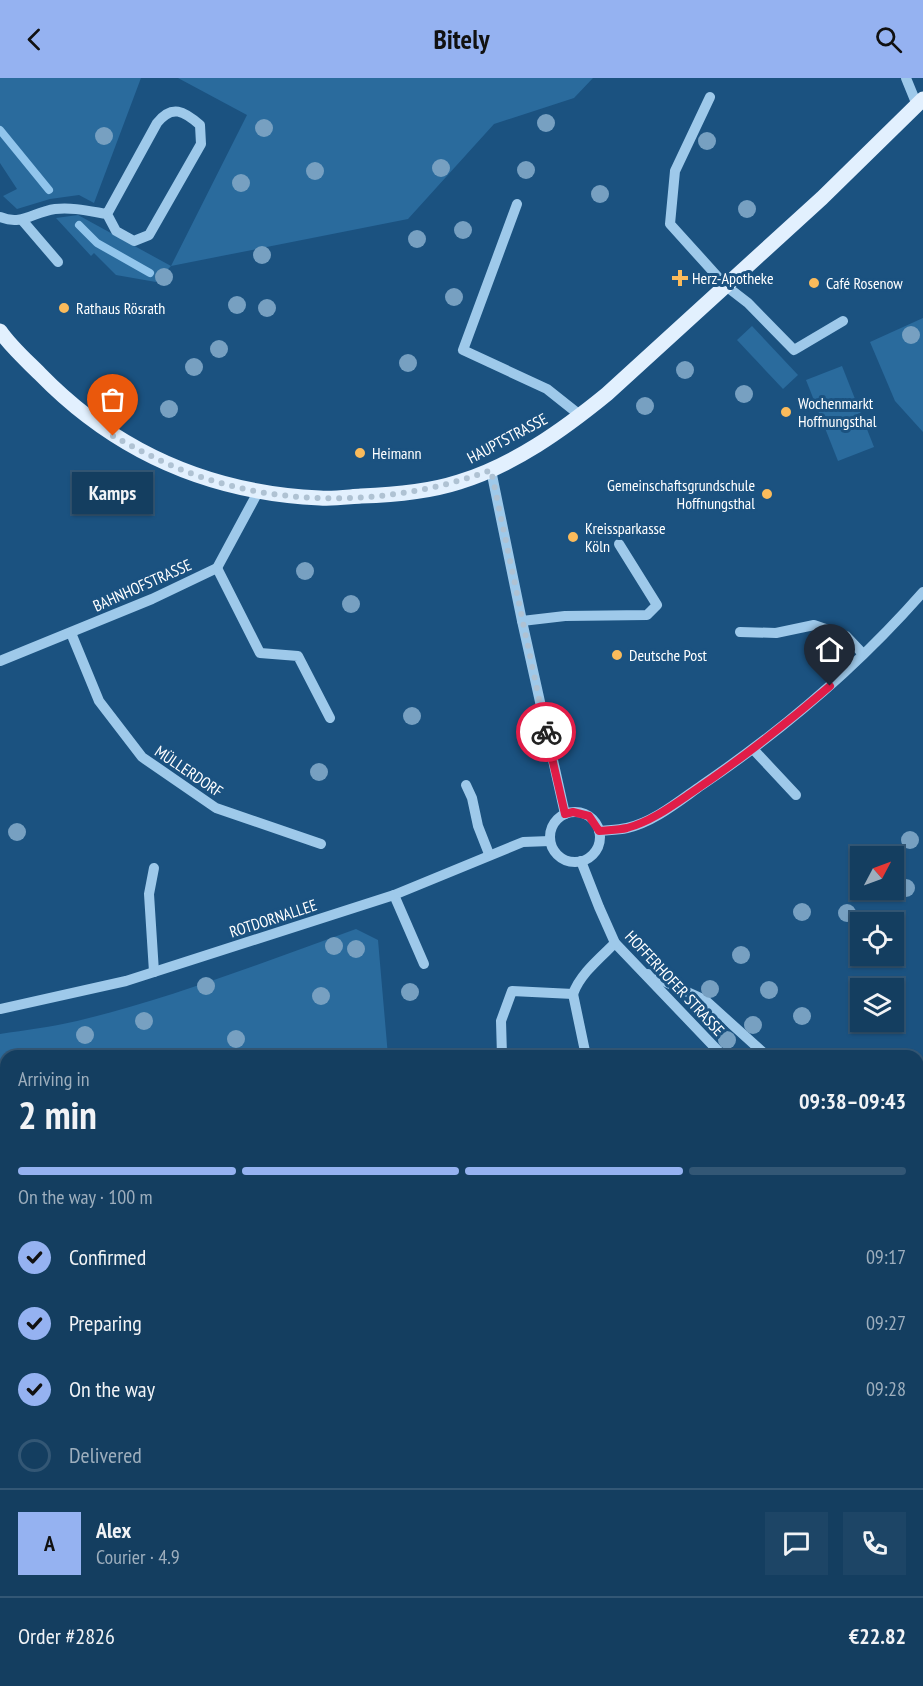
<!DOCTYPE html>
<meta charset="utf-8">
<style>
body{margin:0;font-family:"PT Sans Narrow",sans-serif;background:#1d4566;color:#f1f3f6;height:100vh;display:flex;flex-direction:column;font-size:22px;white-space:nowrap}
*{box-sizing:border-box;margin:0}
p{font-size:20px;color:#9daebd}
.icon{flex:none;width:33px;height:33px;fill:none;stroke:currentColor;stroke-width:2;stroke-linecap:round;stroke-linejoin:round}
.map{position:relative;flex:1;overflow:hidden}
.drawer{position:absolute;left:0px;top:972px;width:924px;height:636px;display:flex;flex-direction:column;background:#143e60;border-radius:18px 18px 0 0;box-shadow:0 2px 4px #0004,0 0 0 2px #335775}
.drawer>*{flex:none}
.needle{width:39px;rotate:49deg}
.tools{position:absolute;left:850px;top:768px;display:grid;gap:12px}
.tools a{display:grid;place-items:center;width:54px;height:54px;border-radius:0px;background:#143e60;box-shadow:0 2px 4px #0004,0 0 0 2px #335775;font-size:30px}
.pin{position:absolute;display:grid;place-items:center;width:51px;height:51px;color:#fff;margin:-62px -26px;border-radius:50% 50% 50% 0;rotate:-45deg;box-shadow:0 0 6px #0007}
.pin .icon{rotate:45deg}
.courier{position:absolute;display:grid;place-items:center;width:60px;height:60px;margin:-30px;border:4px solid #e11d48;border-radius:50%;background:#fff;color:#222;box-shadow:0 2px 8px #0007}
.bubble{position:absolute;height:42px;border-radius:0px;background:#143e60;box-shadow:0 2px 4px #0004,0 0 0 2px #335775;font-size:20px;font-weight:700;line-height:42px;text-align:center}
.overview em{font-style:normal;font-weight:700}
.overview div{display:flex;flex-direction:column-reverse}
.overview{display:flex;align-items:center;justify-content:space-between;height:102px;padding:0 18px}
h1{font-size:39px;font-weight:700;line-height:45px}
.bar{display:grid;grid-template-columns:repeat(4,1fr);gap:9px 6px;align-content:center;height:72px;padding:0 18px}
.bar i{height:8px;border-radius:4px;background:#335775}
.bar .selected{background:#95b2f1}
.bar p{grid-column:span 4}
.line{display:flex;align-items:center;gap:15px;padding:0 18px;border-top:2px solid #335775}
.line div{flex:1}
.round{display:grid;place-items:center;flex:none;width:63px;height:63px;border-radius:0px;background:#1d4566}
ol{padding:0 18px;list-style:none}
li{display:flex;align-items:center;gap:18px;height:66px}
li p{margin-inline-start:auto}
li .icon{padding:6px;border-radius:50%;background:#95b2f1;color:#111;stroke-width:4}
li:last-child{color:#9daebd}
li i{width:33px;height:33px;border:3px solid #335775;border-radius:50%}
header{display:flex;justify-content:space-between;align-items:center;height:78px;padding:0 18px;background:#95b2f1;color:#111;font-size:27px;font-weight:700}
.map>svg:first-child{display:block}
.green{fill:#2a6b9d}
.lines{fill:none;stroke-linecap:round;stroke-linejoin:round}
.stream{stroke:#91c5ec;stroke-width:8}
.minor{stroke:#9ec9ea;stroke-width:10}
.major{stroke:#e2f0fe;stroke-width:15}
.rail{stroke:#fff;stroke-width:4.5;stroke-dasharray:10 4.5;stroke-linecap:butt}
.tree{fill:#77a0c1}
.done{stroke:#afc2d3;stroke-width:6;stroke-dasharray:0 10.8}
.route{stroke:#e11d48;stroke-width:8}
.poi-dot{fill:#fbbb5b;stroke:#1b5280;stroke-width:2}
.labels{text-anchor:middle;stroke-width:6;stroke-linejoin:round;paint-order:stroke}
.poi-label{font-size:16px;fill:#fff;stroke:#1b5280;text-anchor:start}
.street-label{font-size:16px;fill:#fff;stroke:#1b5280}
</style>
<header><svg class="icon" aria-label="back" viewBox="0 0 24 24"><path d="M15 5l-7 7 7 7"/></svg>Bitely<svg class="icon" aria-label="search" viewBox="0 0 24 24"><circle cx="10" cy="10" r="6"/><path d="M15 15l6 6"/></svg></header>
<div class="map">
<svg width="923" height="1608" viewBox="0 0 923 1608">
<rect width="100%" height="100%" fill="#1b5280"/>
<g class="green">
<polygon points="0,0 141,0 94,125 79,117 50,121 17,131 3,118 17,111 0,85"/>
<polygon points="178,0 593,0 574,20 494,46 408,141 171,188 156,204 116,197 94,175 91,178 56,140 78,137 171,188 247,37"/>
<polygon points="923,240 923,354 895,323 870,264"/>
<polygon points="752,248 798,297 783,311 737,262"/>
<polygon points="842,288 874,369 838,383 806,302"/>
<path d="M356,851l22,11 10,116h-382v47h-6v-69c25,-4 52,-7 77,-13 95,-23 187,-59 279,-92z"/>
<polygon points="0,1173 6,1173 6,1602 638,1602 643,1608 0,1608"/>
</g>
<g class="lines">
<g class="stream">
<polyline points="0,52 49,112"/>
<polyline points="79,147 97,165 150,195"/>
<polyline points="811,1602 812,1608"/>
</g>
<g class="minor">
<polyline points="906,0 917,27"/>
<polyline points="710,19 675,93 670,146 726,208 748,225 794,272 843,243"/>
<polyline points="517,126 463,272 547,311 581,338"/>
<path d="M0,139c22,9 33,-5 55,-8 17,-2 34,2 52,5l50,-91c15,-19 27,-12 43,2l1,19 -52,91 -15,6 -18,-10 -9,-17"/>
<polyline points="22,142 58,184"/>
<polyline points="491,392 522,543 565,736"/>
<polyline points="217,490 260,575 298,578 330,640"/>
<polyline points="522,543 565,538 647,537 657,527 619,466"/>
<polyline points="740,554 776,555 814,547 846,558 863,576"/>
<polyline points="71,555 99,623 142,679 216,730 321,766"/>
<polyline points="0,583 152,521 217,490 258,414"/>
<polyline points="753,671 796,717"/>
<polyline points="466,707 472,720 478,748 489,776"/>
<circle cx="575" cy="759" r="25"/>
<path d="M599,753c9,-1 19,-1 28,-3 27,-6 52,-27 75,-43 81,-55 156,-119 221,-193"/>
<polyline points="581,783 599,829 615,865 723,978"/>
<polyline points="154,790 149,816 154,894"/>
<polyline points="394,817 424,886"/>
<polyline points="648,896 705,922 767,978"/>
<polyline points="573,916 586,978"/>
<polyline points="0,931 126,903 394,817 523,764 550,763"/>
<path d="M502,978l-1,-35 11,-30 61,3c7,-20 27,-36 42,-51"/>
<polyline points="0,1073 6,1073"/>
<polyline points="918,1250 923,1253"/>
<polyline points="918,1460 923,1460"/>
<polyline points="646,1602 651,1608"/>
<polyline points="906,1608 906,1602"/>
</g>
<path class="major" d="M0,253c11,16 26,29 40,43 76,78 171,119 280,124 13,1 27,-1 41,-2 32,-1 67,-4 98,-14 55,-17 104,-52 148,-88l215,-196 101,-99"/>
<g class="rail">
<polyline points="0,1035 6,1035"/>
<polyline points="918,1296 923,1299"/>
</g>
</g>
<g class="tree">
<circle cx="546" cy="45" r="9"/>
<circle cx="264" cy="50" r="9"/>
<circle cx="104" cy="58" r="9"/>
<circle cx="707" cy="63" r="9"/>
<circle cx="441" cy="90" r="9"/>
<circle cx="526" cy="92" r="9"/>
<circle cx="315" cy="93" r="9"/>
<circle cx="241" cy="105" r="9"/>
<circle cx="600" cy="116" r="9"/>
<circle cx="747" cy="131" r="9"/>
<circle cx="463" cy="152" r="9"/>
<circle cx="417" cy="161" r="9"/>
<circle cx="262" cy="177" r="9"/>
<circle cx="164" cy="199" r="9"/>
<circle cx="454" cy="219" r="9"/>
<circle cx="237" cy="227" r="9"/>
<circle cx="267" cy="230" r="9"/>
<circle cx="911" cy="257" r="9"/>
<circle cx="219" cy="271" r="9"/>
<circle cx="408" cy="285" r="9"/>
<circle cx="194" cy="289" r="9"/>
<circle cx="685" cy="292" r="9"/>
<circle cx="744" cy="316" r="9"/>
<circle cx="645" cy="328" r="9"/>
<circle cx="169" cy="331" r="9"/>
<circle cx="305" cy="493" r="9"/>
<circle cx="351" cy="526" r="9"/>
<circle cx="830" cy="573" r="9"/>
<circle cx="412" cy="638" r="9"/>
<circle cx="319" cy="694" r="9"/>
<circle cx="17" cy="754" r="9"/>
<circle cx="910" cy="762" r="9"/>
<circle cx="906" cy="810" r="9"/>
<circle cx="802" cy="834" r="9"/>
<circle cx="847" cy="835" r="9"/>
<circle cx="334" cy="868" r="9"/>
<circle cx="356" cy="871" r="9"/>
<circle cx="741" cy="877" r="9"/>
<circle cx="206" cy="908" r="9"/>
<circle cx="710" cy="911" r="9"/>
<circle cx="769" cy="912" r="9"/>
<circle cx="410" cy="914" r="9"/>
<circle cx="321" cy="918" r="9"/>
<circle cx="802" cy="938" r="9"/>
<circle cx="144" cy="943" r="9"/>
<circle cx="753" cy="947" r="9"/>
<circle cx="85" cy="957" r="9"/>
<circle cx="236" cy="961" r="9"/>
<circle cx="727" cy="962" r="9"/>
</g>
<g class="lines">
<path class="done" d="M113,358c33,18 68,36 104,46 88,26 189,20 274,-12l55,262"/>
<path class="route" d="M546,654l19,82 8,-2 16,4 10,15c9,-1 19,-1 28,-3 23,-6 45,-22 64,-35 49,-33 95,-69 139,-107"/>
</g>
<g class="poi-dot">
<path d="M677 191h6v6h6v6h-6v6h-6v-6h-6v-6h6z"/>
<circle cx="814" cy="205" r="6"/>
<circle cx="64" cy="230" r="6"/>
<circle cx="786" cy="334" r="6"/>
<circle cx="360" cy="375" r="6"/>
<circle cx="767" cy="416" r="6"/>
<circle cx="573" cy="459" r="6"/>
<circle cx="617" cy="577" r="6"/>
</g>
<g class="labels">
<g class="poi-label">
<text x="692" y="206">Herz-Apotheke</text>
<text x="826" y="211">Café Rosenow</text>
<text x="76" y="236">Rathaus Rösrath</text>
<text x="798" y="331">Wochenmarkt<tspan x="798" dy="18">Hoffnungsthal</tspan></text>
<text x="372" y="381">Heimann</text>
<text x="755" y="413" text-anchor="end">Gemeinschaftsgrundschule<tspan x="755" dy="18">Hoffnungsthal</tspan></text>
<text x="585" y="456">Kreissparkasse<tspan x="585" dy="18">Köln</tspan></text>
<text x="629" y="583">Deutsche Post</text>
</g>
<g class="street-label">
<text transform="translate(507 360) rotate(-28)" y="6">HAUPTSTRASSE</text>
<text transform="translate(142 507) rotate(-24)" y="6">BAHNHOFSTRASSE</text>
<text transform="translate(189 693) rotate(34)" y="6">MÜLLERDORF</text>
<text transform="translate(273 840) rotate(-18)" y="6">ROTDORNALLEE</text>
<text transform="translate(675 905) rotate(47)" y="6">HOFFERHOFER STRASSE</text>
</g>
</g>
</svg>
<div class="tools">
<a><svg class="needle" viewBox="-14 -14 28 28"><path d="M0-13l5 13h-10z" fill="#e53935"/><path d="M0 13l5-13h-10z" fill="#9daebd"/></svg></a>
<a><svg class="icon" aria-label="locate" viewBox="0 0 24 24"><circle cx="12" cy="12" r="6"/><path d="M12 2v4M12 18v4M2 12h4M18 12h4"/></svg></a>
<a><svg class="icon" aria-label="layers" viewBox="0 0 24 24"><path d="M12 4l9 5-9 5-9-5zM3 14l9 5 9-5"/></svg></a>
</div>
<div class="pin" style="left:113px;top:358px;background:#ea580c"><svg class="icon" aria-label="bag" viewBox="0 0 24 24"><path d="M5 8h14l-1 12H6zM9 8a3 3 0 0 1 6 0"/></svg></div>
<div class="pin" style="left:830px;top:608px;background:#1f2937"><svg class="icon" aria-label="home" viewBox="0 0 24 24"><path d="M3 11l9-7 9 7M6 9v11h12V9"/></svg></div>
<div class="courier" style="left:546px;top:654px"><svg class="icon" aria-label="bike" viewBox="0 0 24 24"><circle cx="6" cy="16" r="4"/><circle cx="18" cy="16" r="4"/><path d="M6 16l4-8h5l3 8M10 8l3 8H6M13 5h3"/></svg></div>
<div class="bubble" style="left:72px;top:394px;width:81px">Kamps</div>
<section class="drawer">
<div class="overview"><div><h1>2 min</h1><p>Arriving in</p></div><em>09:38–09:43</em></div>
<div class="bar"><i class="selected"></i><i class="selected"></i><i class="selected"></i><i></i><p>On the way · 100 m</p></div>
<ol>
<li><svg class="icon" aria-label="check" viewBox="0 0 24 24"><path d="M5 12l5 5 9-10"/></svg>Confirmed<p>09:17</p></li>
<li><svg class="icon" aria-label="check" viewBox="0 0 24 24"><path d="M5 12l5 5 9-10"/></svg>Preparing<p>09:27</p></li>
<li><svg class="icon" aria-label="check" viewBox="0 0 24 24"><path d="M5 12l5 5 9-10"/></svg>On the way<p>09:28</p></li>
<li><i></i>Delivered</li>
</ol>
<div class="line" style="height:108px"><b class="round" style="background:#95b2f1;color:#111">A</b><div><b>Alex</b><p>Courier · 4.9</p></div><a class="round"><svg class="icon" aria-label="chat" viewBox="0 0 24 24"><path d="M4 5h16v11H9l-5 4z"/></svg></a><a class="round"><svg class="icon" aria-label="phone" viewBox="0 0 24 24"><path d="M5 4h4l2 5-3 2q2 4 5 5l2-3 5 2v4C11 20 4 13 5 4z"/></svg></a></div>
<div class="line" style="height:78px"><div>Order #2826</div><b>€22.82</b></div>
</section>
</div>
